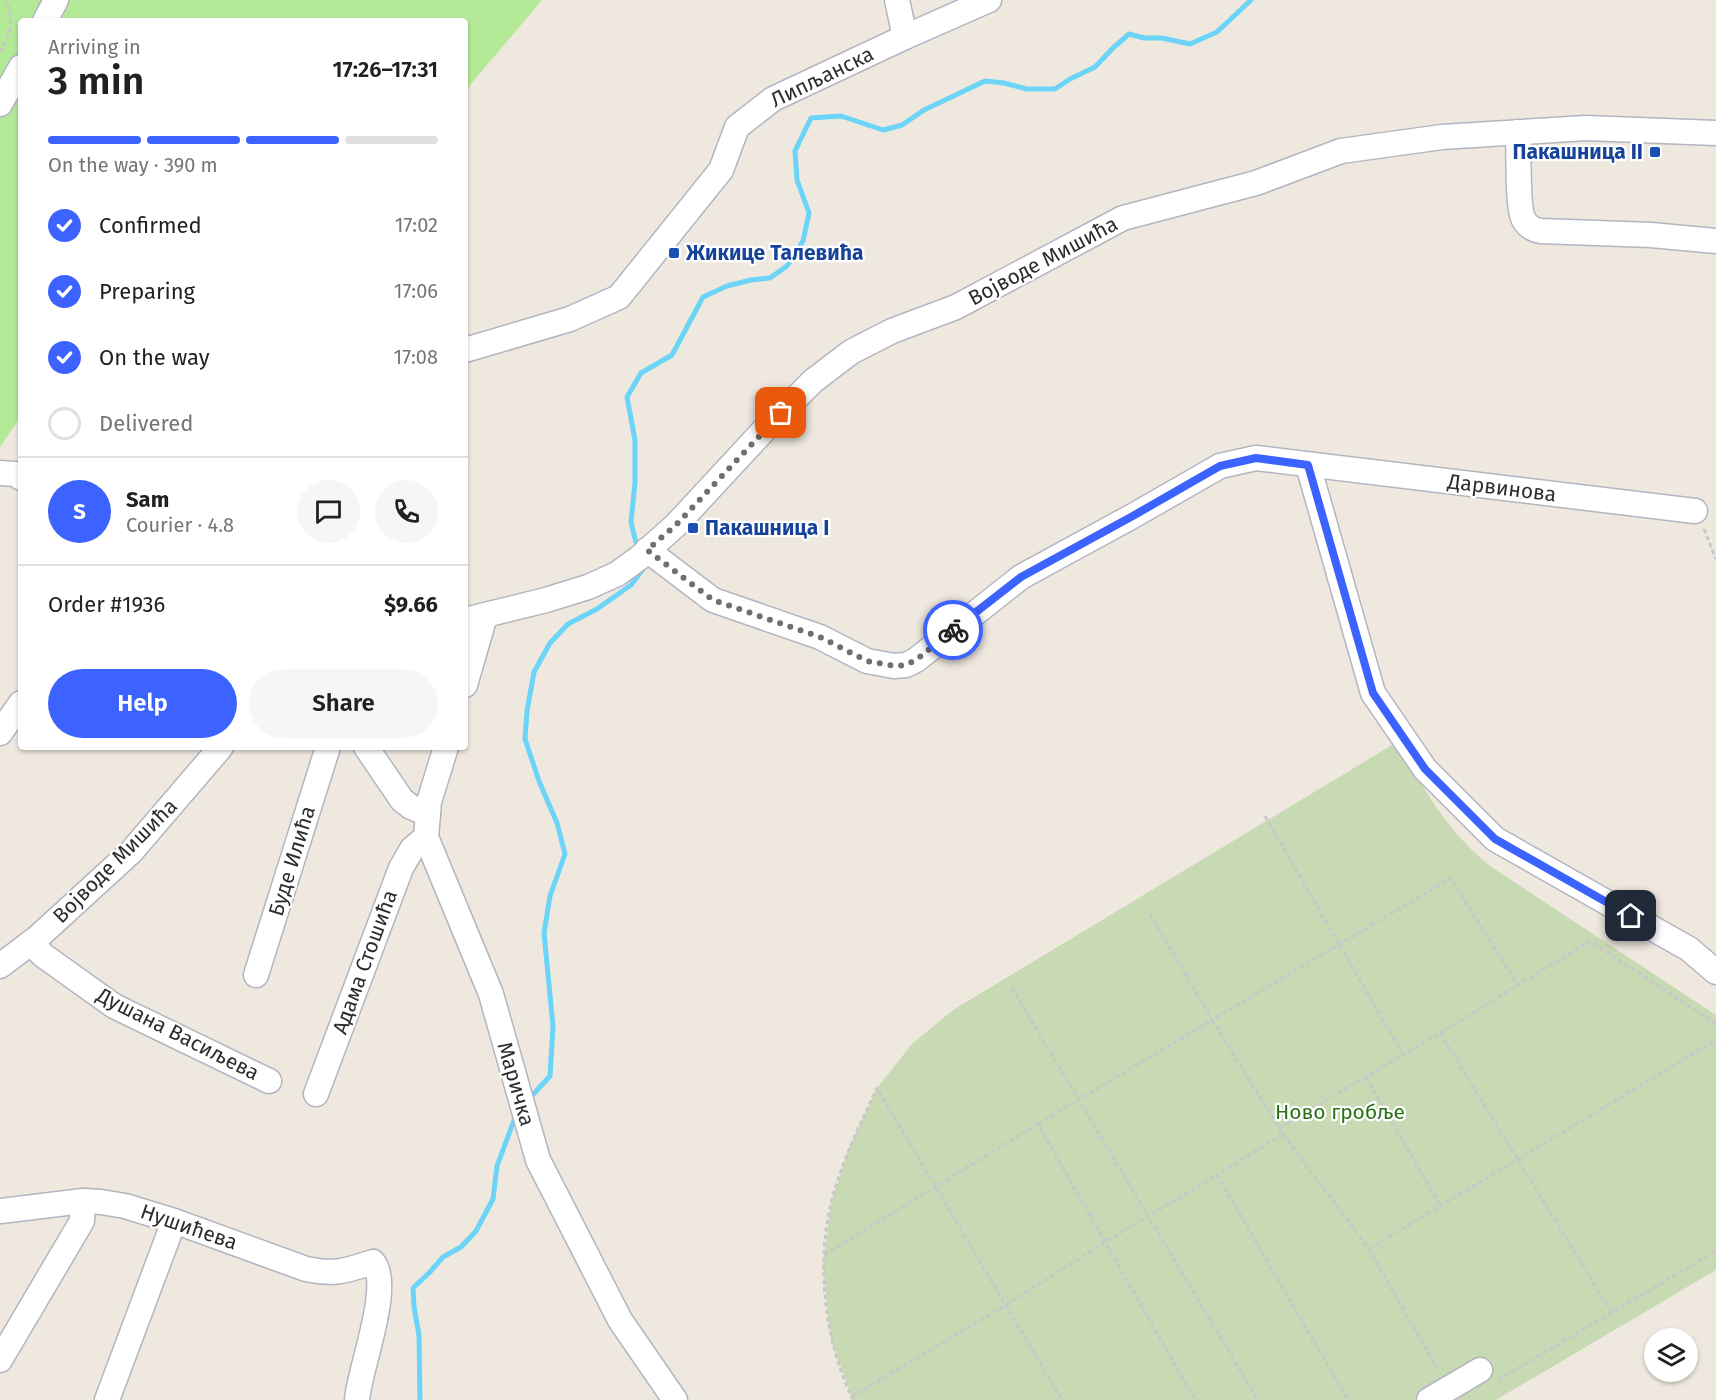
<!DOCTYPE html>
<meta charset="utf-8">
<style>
body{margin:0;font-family:"Fira Sans",sans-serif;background:#f6f6f6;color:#202124;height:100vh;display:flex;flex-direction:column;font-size:22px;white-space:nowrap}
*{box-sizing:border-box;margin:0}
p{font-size:20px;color:#757577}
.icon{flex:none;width:33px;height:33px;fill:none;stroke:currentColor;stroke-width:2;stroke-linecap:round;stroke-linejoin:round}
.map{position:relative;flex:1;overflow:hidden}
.drawer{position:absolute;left:18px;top:18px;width:450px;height:732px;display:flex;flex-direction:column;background:#fff;border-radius:6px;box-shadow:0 2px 4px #0004}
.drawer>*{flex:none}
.buttons{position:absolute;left:1644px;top:1328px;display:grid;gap:12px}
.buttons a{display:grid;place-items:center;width:54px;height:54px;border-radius:50%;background:#fff;box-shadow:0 2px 4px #0004;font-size:30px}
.pin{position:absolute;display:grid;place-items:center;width:51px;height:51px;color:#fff;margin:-26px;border-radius:12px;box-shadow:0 3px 9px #0006}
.courier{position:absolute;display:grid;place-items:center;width:60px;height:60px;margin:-30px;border:4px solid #3c63ff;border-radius:50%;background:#fff;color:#222;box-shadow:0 2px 8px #0007}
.headline em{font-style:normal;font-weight:600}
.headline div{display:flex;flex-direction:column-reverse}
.headline{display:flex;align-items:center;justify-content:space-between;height:102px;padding:0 30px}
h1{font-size:39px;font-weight:600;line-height:45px}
.bar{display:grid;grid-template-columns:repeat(4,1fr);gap:9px 6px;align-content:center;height:72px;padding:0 30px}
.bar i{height:8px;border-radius:4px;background:#e0e0e0}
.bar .active{background:#3c63ff}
.bar p{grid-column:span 4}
.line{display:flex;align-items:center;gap:15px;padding:0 30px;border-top:2px solid #e0e0e0}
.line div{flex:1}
.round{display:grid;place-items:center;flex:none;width:63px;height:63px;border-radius:32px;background:#f6f6f6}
ol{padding:0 30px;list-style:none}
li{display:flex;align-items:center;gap:18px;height:66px}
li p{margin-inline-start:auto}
li .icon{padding:6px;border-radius:50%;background:#3c63ff;color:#fff;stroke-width:4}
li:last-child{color:#757577}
li i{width:33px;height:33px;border:3px solid #e0e0e0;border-radius:50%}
.action{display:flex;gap:12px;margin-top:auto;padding:12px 30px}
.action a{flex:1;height:69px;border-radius:36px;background:#3c63ff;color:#fff;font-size:24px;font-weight:600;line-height:69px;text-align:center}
.action a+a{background:#f6f6f6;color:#202124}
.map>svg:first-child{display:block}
.green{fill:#b4e998}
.cemetery{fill:#c7dab4}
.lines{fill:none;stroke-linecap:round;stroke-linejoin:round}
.stream{stroke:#6bd4f7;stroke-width:5}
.minor-casing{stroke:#b3b5c1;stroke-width:27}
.path{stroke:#c8c8c8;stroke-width:3;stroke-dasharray:4.5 3;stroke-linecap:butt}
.minor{stroke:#fff;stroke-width:24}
.done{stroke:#716e6b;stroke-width:6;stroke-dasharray:0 10.8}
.route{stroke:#3c63ff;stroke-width:8}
.transit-dot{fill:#1a4fb4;stroke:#fff;stroke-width:2}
.labels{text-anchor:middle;stroke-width:4.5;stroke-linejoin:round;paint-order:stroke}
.street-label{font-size:21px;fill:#2d2d2d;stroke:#fff}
.transit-label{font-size:21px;font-weight:bold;fill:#164399;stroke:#fff;text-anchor:start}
.park-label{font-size:21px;fill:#2a7116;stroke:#fff}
</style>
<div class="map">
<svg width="1716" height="1400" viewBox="0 0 1716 1400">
<rect width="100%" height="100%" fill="#efe8df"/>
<polygon class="green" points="0,0 542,0 465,91 465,21 21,21 21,416 0,447"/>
<path class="cemetery" d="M1397,742c29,50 48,87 93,124l226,149v255l-220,130h-643l-22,-60 -8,-74 8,-62 18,-56 28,-60 35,-44 41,-34z"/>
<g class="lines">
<g class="stream">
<polyline points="638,551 631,522 635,482 635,440 627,397 641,373 672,355 703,297 727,286 751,280 770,278 787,266 803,241 809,213 797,180 795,151 811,118 841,116 883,130 902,125 924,110 985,81 1004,83 1027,89 1055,89 1070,79 1095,67 1113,48 1129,34 1144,38 1162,38 1190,44 1217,32 1251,0"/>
<polyline points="529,1099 550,1076 553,1026 544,933 550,896 565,854 557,823 539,781 525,739 527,711 534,672 550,643 568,624 597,609 631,585 643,569 642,566"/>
<polyline points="420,1400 419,1335 414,1307 413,1288 430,1272 443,1257 461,1247 476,1231 493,1199 497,1166 516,1115"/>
</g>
<g class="minor-casing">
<g id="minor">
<polyline points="897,0 905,37"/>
<polyline points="45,21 56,0"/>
<polyline points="0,104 21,67"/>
<path d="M1518,132c1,17 -1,72 5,86 3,7 10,12 18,13l110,4 65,6"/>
<polyline points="465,350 570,319 619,297 721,170 737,127 773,99 905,37 989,0"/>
<polyline points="1308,465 1373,693 1425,769 1495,839 1689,949 1716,972"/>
<polyline points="0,473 15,474 21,478"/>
<polyline points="647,550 713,600 820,637 867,661 894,666 906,665 916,660 1021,577 1131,517 1220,466 1256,458 1695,511"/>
<polyline points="465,620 546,600 588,587 617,574 639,558 676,525 765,429 813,381 851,352 892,331 956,307 1123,218 1256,183 1341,151 1442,137 1586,128 1716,133"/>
<polyline points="465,685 485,616"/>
<polyline points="0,733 21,703"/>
<polyline points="366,747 402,800 411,807 428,814"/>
<polyline points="446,747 429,802 426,837 491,994 538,1160 620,1320 675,1400"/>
<polyline points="30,943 44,956 114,1006 269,1081"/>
<polyline points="0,966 37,938 131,852 221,747"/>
<polyline points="256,975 328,747"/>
<polyline points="316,1094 401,868 412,849 426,837"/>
<path d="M0,1211l83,-10 18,1 24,4 49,15 132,48c29,6 39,2 67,-7 20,23 -14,108 -16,138"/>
<polyline points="0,1360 82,1221 83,1201"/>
<polyline points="107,1400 174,1221"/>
<polyline points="1429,1400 1480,1370"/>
</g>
</g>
<g class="path">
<path d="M0,52c11,-19 14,-31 6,-52"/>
<polyline points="1704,529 1716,559"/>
<polyline points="1265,816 1403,1055"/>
<polyline points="1150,914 1212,1020 1451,878 1518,986"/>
<polyline points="1012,988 1258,1400"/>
<polyline points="1440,1033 1590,941 1716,1024"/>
<polyline points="1366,1077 1440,1205"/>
<polyline points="1038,1124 1212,1020 1283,1134 1217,1175"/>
<polyline points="1279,1128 1440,1033 1612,1313"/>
<polyline points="1283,1134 1369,1249 1438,1370"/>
<polyline points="1369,1249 1716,1040"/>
<polyline points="824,1255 1038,1124 1195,1400"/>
<polyline points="1498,1380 1716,1251"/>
<polyline points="851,1397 1006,1305 1105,1242 1217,1175 1348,1400"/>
<path d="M853,1400c-28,-58 -37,-134 -22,-197 10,-40 29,-78 46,-115l185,312"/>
</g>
<use href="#minor" class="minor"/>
</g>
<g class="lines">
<polyline class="done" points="781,413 676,525 647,550 713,600 820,637 867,661 894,666 906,665 916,660 953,630"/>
<polyline class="route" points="953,630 1021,577 1131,517 1220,466 1256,458 1308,465 1373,693 1425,769 1495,839 1631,916"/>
</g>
<g class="transit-dot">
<rect x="1649" y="146" width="12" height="12" rx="3"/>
<rect x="668" y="247" width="12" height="12" rx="3"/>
<rect x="687" y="522" width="12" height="12" rx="3"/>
</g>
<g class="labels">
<g class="street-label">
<text transform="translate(822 77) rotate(-26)" y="7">Липљанска</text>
<text transform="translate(1043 261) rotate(-28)" y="7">Војводе Мишића</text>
<text transform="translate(1502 488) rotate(7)" y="7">Дарвинова</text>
<text transform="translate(115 861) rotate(-45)" y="7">Војводе Мишића</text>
<text transform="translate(292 861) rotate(-73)" y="7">Буде Илића</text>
<text transform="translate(365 962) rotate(-70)" y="7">Адама Стошића</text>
<text transform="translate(178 1034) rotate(27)" y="7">Душана Васиљева</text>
<text transform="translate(516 1084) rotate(74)" y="7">Маричка</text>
<text transform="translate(189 1227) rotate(19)" y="7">Нушићева</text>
</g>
<g class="transit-label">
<text x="1643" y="159" text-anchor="end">Пакашница II</text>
<text x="686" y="260">Жикице Талевића</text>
<text x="705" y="535">Пакашница I</text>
</g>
<g class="park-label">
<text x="1340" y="1119">Ново гробље</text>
</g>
</g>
</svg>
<div class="buttons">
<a><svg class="icon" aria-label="layers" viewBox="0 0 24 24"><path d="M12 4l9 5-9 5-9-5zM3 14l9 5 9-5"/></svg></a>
</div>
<div class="pin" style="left:781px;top:413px;background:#ea580c"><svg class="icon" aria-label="bag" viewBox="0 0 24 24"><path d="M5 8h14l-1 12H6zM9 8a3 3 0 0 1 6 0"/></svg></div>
<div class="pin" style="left:1631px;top:916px;background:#1f2937"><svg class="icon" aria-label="home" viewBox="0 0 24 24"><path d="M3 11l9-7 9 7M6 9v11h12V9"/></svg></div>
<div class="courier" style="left:953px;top:630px"><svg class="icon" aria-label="bike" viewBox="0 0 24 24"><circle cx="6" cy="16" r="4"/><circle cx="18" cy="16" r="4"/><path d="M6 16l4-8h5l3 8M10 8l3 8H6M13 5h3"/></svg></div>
<section class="drawer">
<div class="headline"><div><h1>3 min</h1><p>Arriving in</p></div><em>17:26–17:31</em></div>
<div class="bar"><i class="active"></i><i class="active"></i><i class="active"></i><i></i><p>On the way · 390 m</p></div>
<ol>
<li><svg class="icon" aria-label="check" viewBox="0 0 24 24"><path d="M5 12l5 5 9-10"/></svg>Confirmed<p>17:02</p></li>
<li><svg class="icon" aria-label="check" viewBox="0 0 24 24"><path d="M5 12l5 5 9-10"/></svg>Preparing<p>17:06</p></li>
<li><svg class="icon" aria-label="check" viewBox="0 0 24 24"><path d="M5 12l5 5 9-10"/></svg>On the way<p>17:08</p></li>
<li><i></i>Delivered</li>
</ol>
<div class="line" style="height:108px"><b class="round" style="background:#3c63ff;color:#fff">S</b><div><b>Sam</b><p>Courier · 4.8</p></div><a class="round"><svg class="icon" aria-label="chat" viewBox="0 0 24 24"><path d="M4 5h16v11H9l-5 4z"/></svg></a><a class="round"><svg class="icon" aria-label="phone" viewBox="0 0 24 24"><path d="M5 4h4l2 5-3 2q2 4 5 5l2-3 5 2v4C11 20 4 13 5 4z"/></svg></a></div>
<div class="line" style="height:78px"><div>Order #1936</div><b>$9.66</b></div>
<div class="action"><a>Help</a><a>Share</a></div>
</section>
</div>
